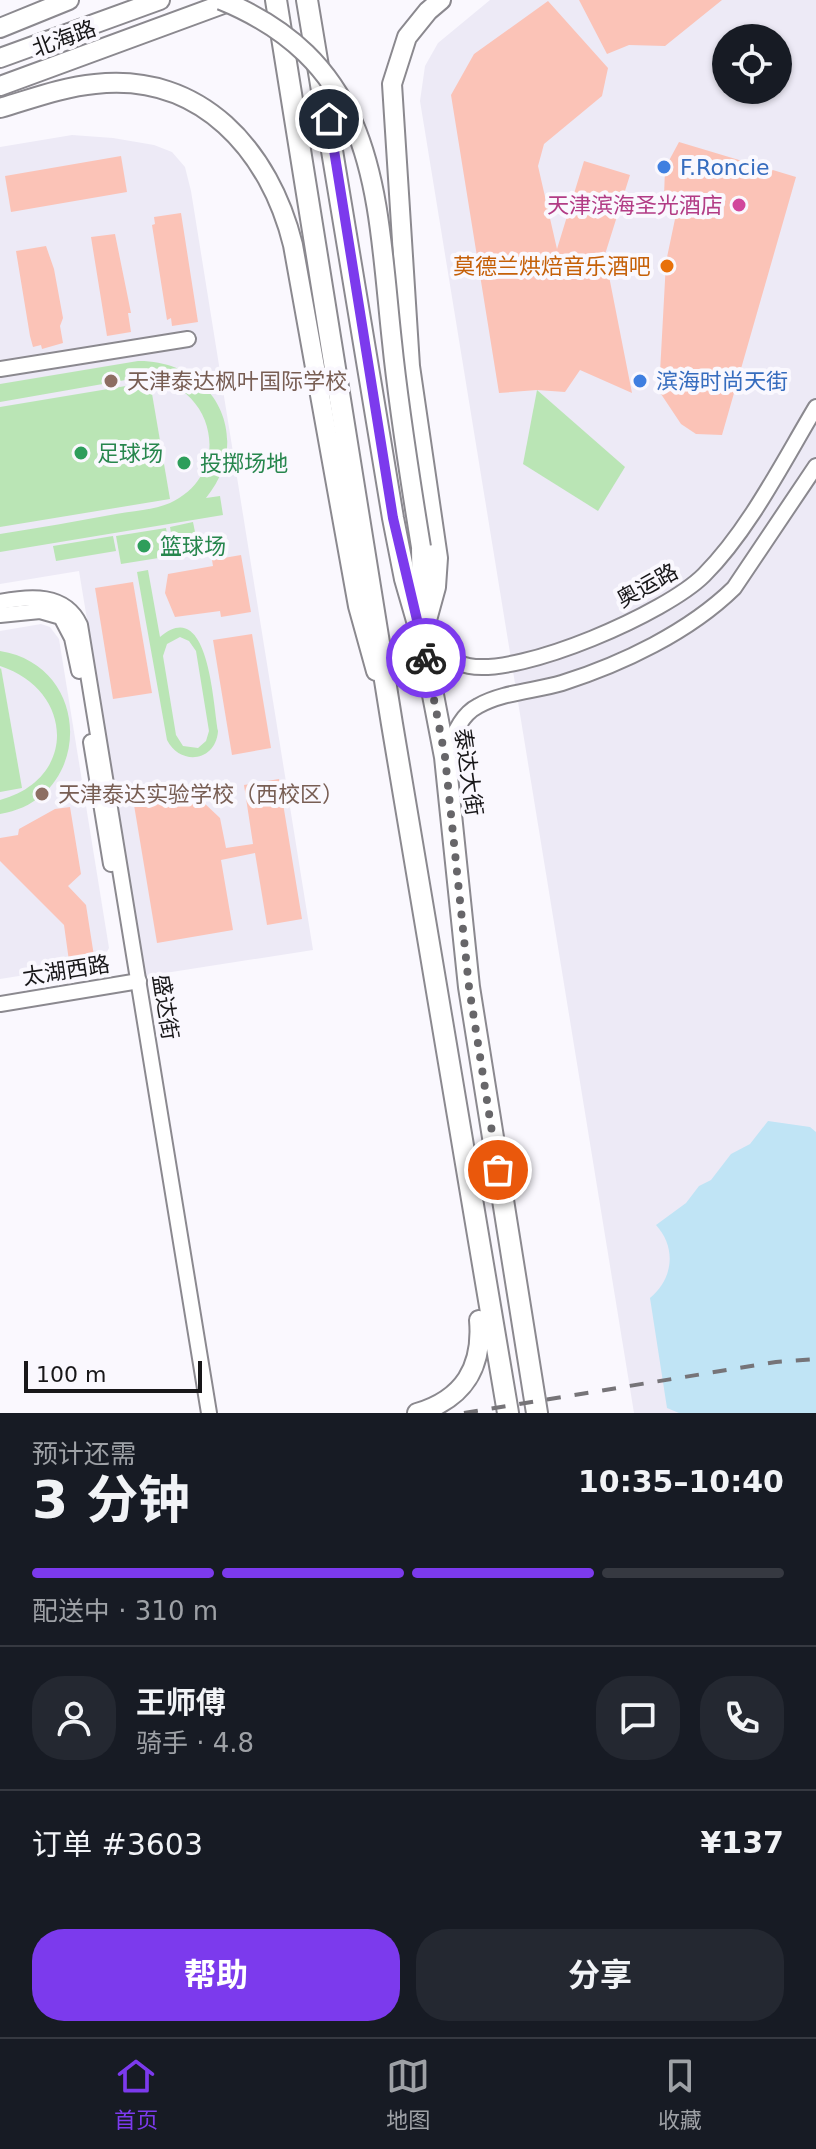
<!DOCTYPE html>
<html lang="zh">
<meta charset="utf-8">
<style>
body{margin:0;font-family:"DejaVu Sans","Noto Sans SC",sans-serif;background:#242831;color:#f1f3f6;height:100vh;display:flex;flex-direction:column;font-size:30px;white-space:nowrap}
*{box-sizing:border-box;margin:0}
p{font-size:26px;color:#9ea1a6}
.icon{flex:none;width:44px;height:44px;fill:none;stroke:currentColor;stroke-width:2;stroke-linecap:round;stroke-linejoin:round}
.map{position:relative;height:1413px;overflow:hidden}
.drawer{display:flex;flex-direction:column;background:#171b24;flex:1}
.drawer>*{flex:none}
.tools{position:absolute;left:712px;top:24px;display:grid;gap:16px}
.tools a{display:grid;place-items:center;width:80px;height:80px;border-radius:50%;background:#171b24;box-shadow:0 2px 6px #0004;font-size:40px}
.scale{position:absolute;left:24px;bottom:20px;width:178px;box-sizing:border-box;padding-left:8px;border:4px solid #181719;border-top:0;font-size:22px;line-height:28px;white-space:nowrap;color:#181719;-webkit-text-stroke:6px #faf8fe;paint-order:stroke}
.pin{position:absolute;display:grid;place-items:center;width:68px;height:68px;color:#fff;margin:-34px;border:4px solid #fff;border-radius:50%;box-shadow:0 2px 8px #0007}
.courier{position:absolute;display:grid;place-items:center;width:80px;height:80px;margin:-40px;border:6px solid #7c3aed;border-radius:50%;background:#fff;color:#222;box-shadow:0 2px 10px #0007}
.summary em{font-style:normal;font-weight:700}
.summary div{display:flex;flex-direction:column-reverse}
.summary{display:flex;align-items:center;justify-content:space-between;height:136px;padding:0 32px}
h1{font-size:52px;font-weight:700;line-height:60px}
.bar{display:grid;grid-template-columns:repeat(4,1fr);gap:12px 8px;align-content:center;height:96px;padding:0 32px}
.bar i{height:10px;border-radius:6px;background:#363941}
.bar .active{background:#7c3aed}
.bar p{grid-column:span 4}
.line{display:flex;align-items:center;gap:20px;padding:0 32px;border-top:2px solid #363941}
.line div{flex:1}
.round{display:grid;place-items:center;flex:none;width:84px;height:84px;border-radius:32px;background:#242831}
.primary-button{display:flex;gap:16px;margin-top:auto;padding:16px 32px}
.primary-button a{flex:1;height:92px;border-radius:32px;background:#7c3aed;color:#fff;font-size:32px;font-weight:700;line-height:92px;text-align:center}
.primary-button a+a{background:#242831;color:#f1f3f6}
.tab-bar{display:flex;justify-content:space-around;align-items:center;height:112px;border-top:2px solid #363941;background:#171b24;font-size:22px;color:#9ea1a6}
.tab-bar a{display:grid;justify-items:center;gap:4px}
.tab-bar .active{color:#7c3aed}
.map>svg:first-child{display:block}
.built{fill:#edeaf6;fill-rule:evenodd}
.green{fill:#bae5b5;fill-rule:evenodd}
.water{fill:#c0e4f5}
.building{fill:#fbc3b7}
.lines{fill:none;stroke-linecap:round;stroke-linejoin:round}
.minor-casing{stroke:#8b898f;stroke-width:18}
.major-casing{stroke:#8b898f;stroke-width:22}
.highway-casing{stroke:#8b898f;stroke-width:24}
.minor{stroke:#fff;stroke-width:14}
.major{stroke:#fff;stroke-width:18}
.highway{stroke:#fff;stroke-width:20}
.rail{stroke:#767478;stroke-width:4;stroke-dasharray:14 14;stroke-linecap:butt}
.major-bridge-casing{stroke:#8b898f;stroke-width:22;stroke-linecap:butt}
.major-bridge{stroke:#fff;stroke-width:18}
.done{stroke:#676669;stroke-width:8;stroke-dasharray:0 14.4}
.route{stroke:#7c3aed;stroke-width:10}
.shop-dot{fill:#3f7fe0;stroke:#faf8fe;stroke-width:3}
.hotel-dot{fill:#d1479c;stroke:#faf8fe;stroke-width:3}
.food-dot{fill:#e8710a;stroke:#faf8fe;stroke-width:3}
.education-dot{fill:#8d6e63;stroke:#faf8fe;stroke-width:3}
.leisure-dot{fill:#2e9e5b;stroke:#faf8fe;stroke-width:3}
.labels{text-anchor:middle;stroke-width:8;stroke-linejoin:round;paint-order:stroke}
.street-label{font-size:22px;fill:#181719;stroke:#faf8fe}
.shop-label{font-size:22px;fill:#366cbe;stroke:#faf8fe;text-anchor:start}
.hotel-label{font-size:22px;fill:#b23c85;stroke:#faf8fe;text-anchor:end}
.food-label{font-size:22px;fill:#c56008;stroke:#faf8fe;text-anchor:end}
.education-label{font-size:22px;fill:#785e54;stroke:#faf8fe;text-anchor:start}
.leisure-label{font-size:22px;fill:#27864d;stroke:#faf8fe;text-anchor:start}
</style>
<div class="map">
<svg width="816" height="1413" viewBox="0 0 816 1413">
<rect width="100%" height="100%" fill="#faf8fe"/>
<g class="built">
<path d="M490,0h326v1413h-182l-214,-1312 5,-35 13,-23zM726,38h52v52h-52z"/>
<polygon points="72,135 113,138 154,145 172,152 185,167 191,191 313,950 146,976 79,571 0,584 0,147"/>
<polygon points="41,624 50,627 59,639 109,948 102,961 94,964 0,979 0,631"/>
</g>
<g class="green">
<path d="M138,361c76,-1 117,77 68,137l14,-2 3,19 -223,37v-18c39,-6 77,-13 116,-20 17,-3 38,-4 54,-11 69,-32 41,-129 -33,-125l-137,24v-18z"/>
<polygon points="150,382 170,499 0,527 0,407"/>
<polygon points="537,390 625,467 598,511 523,464"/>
<polygon points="193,522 199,552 175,556 170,527"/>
<polygon points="166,528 171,556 121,564 116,536"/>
<polygon points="113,536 116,551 56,561 53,546"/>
<path d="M148,570l12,67c49,-42 53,67 58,94 -2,31 -38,35 -51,9l-30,-168zM180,637l9,4 7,10 13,80 -3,10 -8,7 -15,-2 -7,-11 -13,-79 4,-12z"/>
<path d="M0,651c94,15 93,148 0,163v-14c78,-21 74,-110 0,-134z"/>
<polygon points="1,668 22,788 0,792 0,669"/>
</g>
<path class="water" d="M768,1121l42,6 6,5v281h-137l-12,-5 -17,-110c23,-19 27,-50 6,-73l30,-22 13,-17 12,-6 20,-26 19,-10z"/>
<g class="building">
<polygon points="579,0 722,0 665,46 629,45 607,54"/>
<polygon points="548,1 608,68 602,96 544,144 538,166 557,249 584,161 630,175 602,264 607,266 632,393 580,370 565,392 537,390 499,393 451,95 474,54"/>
<polygon points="679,142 796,177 722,435 696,434 681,424 659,391 666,262 679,200 664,197 665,168"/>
<polygon points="121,156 127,192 11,212 5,176"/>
<polygon points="181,213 198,322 172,326 171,318 167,320 152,225 155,224 154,217"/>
<polygon points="115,234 131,313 128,313 131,332 107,336 91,237"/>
<polygon points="46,246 54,269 63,318 60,326 63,343 42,349 41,345 33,347 30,336 16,251"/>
<polygon points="241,555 251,612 221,617 220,611 175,617 165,593 168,574 213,566 212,560"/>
<polygon points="133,582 152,693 113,699 95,588"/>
<polygon points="252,634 271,748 232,755 213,640"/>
<polygon points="279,779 302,919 267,925 255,853 221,860 233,930 157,943 132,793 145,791 146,797 179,792 180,799 202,801 220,818 226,848 253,844 244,785"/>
<polygon points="70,807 81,874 68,886 86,905 94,956 69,961 64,925 0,861 0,838 18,835 19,829 55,809"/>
</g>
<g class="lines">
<g class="minor-casing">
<g id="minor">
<polyline points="0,369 188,339"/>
<path d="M0,602c30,-6 65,-9 80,23l129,788"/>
<polyline points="0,615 40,611 61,617 72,638 79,671"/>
<path d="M422,638c14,12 28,24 47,28 53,10 197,-53 235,-91 45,-45 79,-113 112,-168"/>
<polyline points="91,742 111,864"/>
<path d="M446,757c5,-18 14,-42 32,-51 25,-14 57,-15 84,-23 60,-19 127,-51 172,-95l82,-122"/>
<polyline points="0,1004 139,981"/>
</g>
</g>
<g class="major-casing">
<g id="major">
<polyline points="0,28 69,0"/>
<polyline points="0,58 160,0"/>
<polyline points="0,86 234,0"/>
<path d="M0,108c31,-9 63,-21 95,-24 106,-12 175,67 198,161l65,361 18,65"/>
<polyline points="421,547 422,615"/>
<polyline points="422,638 436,587 438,558 410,366 392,84 407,37 428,11 441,0"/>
<path d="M417,1413c47,-14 66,-46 62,-93"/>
</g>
</g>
<g class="highway-casing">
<g id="highway">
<polyline points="276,0 392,724 508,1413"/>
<polyline points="307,0 393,518 405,579 422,638 445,757 469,987 537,1413"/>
</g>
</g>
<use href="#minor" class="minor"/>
<use href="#major" class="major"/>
<use href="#highway" class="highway"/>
<polyline class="rail" points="464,1413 776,1362 816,1359"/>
<g class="major-bridge-casing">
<path id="major-bridge" d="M221,0c159,65 155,196 171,342 7,69 18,137 29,205"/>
</g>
<use href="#major-bridge" class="major-bridge"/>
</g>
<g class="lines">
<polyline class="done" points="426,658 445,757 469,987 498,1170"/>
<polyline class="route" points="329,119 393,518 426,658"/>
</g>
<g class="shop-dot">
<circle cx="664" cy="167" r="8"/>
<circle cx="640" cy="381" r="8"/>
</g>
<circle class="hotel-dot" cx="739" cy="205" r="8"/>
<circle class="food-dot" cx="667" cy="266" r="8"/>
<g class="education-dot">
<circle cx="111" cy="381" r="8"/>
<circle cx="42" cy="794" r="8"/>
</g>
<g class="leisure-dot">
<circle cx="81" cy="453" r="8"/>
<circle cx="184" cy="463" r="8"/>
<circle cx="144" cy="546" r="8"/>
</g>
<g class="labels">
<g class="street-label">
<text transform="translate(64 38) rotate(-20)" y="8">北海路</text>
<text transform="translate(647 585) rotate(-29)" y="8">奥运路</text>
<text transform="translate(469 772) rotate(82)" y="8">泰达大街</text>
<text transform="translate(66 970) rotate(-9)" y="8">太湖西路</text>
<text transform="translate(166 1007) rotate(81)" y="8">盛达街</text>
</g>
<g class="shop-label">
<text x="680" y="175">F.Roncie</text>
<text x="656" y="389">滨海时尚天街</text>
</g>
<g class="hotel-label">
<text x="723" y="213">天津滨海圣光酒店</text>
</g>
<g class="food-label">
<text x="651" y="274">莫德兰烘焙音乐酒吧</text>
</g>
<g class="education-label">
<text x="127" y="389">天津泰达枫叶国际学校</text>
<text x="58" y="802">天津泰达实验学校（西校区）</text>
</g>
<g class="leisure-label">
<text x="97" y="461">足球场</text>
<text x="200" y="471">投掷场地</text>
<text x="160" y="554">篮球场</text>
</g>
</g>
</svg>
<div class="tools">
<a><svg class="icon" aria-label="locate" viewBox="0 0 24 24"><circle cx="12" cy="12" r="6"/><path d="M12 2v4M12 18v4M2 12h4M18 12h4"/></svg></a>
</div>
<div class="scale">100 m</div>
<div class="pin" style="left:498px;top:1170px;background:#ea580c"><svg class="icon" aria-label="bag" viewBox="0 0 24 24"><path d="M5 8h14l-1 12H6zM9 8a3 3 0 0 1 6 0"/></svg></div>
<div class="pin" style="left:329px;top:119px;background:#1f2937"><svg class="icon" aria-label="home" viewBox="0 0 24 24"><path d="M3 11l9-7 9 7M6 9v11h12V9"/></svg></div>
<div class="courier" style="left:426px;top:658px"><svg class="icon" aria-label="bike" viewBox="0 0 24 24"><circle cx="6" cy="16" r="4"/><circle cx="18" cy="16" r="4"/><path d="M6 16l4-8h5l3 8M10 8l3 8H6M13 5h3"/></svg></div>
</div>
<section class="drawer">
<div class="summary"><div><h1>3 分钟</h1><p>预计还需</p></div><em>10:35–10:40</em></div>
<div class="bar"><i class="active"></i><i class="active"></i><i class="active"></i><i></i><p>配送中 · 310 m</p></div>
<div class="line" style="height:144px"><a class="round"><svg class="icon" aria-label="person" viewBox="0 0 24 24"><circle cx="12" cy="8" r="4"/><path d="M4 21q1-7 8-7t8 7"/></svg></a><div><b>王师傅</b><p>骑手 · 4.8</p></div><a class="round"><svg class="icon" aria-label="chat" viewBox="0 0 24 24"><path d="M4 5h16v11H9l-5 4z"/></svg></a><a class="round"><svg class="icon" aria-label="phone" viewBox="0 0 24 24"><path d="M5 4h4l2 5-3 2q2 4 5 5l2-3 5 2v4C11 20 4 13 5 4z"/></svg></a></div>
<div class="line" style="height:104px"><div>订单 #3603</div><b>¥137</b></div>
<div class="primary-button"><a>帮助</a><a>分享</a></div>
</section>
<nav class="tab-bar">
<a class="active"><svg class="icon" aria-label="home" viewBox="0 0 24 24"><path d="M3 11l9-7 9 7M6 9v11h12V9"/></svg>首页</a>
<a><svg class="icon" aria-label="map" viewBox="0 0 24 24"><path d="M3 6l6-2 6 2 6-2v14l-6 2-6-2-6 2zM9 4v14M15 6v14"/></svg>地图</a>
<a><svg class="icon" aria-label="saved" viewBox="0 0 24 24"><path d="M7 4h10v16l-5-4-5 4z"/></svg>收藏</a>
</nav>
